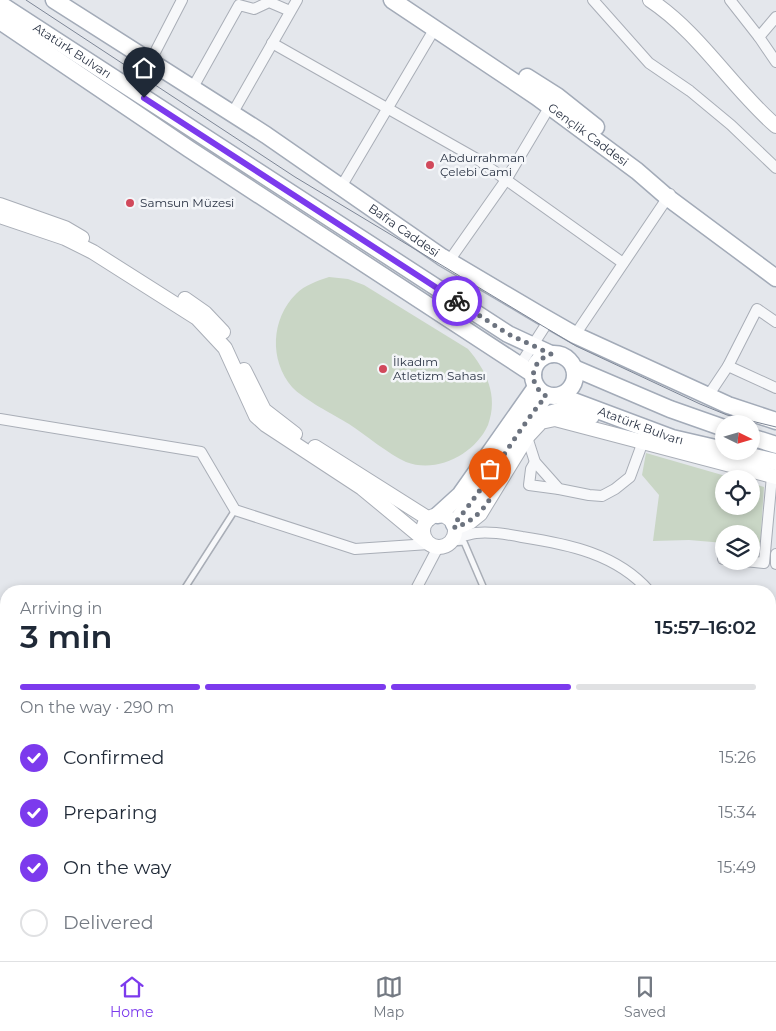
<!DOCTYPE html>
<meta charset="utf-8">
<style>
body{margin:0;font-family:Montserrat,sans-serif;background:#f6f6f7;color:#1f2937;height:100vh;display:flex;flex-direction:column;font-size:19px;white-space:nowrap}
*{box-sizing:border-box;margin:0}
p{font-size:16px;color:#747a83}
.icon{flex:none;width:28px;height:28px;fill:none;stroke:currentColor;stroke-width:2;stroke-linecap:round;stroke-linejoin:round}
.map{position:relative;flex:1;overflow:hidden}
.sheet{position:absolute;left:0px;top:585px;width:776px;height:376px;display:flex;flex-direction:column;background:#fff;border-radius:20px 20px 0 0;box-shadow:0 2px 8px #0003}
.sheet>*{flex:none}
.needle{width:32px;rotate:95deg}
.tools{position:absolute;left:715px;top:415px;display:grid;gap:10px}
.tools a{display:grid;place-items:center;width:45px;height:45px;border-radius:50%;background:#fff;box-shadow:0 2px 8px #0003;font-size:25px}
.pin{position:absolute;display:grid;place-items:center;width:42px;height:42px;color:#fff;margin:-51px -21px;border-radius:50% 50% 50% 0;rotate:-45deg;box-shadow:0 0 5px #0007}
.pin .icon{rotate:45deg}
.courier{position:absolute;display:grid;place-items:center;width:50px;height:50px;margin:-25px;border:4px solid #7c3aed;border-radius:50%;background:#fff;color:#222;box-shadow:0 1px 6px #0007}
.head em{font-style:normal;font-weight:600}
.head div{display:flex;flex-direction:column-reverse}
.head{display:flex;align-items:center;justify-content:space-between;height:85px;padding:0 20px}
h1{font-size:32px;font-weight:600;line-height:38px}
.bar{display:grid;grid-template-columns:repeat(4,1fr);gap:8px 5px;align-content:center;height:60px;padding:0 20px}
.bar i{height:6px;border-radius:4px;background:#e0e1e3}
.bar .active{background:#7c3aed}
.bar p{grid-column:span 4}
ol{padding:0 20px;list-style:none}
li{display:flex;align-items:center;gap:15px;height:55px}
li p{margin-inline-start:auto}
li .icon{padding:5px;border-radius:50%;background:#7c3aed;color:#fff;stroke-width:4}
li:last-child{color:#747a83}
li i{width:28px;height:28px;border:2px solid #e0e1e3;border-radius:50%}
.tab-bar{display:flex;justify-content:space-around;align-items:center;height:70px;border-top:1px solid #e0e1e3;background:#fff;font-size:14px;color:#747a83}
.tab-bar a{display:grid;justify-items:center;gap:2px}
.tab-bar .active{color:#7c3aed}
.map>svg:first-child{display:block}
.green{fill:#c9d6c5}
.water{fill:#9fb4cc}
.lines{fill:none;stroke-linecap:round;stroke-linejoin:round}
.ferry{stroke:#34527a;stroke-width:1;stroke-dasharray:6 5;stroke-linecap:butt}
.lane-casing{stroke:#a9aeb7;stroke-width:8}
.street-casing{stroke:#a9aeb7;stroke-width:12}
.secondary-casing{stroke:#a9aeb7;stroke-width:16}
.primary-casing{stroke:#a3abb8;stroke-width:19}
.lane{stroke:#f7f8fa;stroke-width:5}
.street{stroke:#f7f8fa;stroke-width:10}
.secondary{stroke:#fff;stroke-width:14}
.primary{stroke:#fff;stroke-width:16}
.tram{stroke:#7d8696;stroke-width:1}
.done{stroke:#6c737f;stroke-width:5;stroke-dasharray:0 9}
.route{stroke:#7c3aed;stroke-width:6}
.poi-dot{fill:#d1495b;stroke:#f4f6f9;stroke-width:2}
.labels{text-anchor:middle;stroke-width:5;stroke-linejoin:round;paint-order:stroke}
.street-label{font-size:12px;fill:#2b3445;stroke:#f4f6f9}
.poi-label{font-size:12px;fill:#2b3445;stroke:#f4f6f9;text-anchor:start}
</style>
<div class="map">
<svg width="776" height="961" viewBox="0 0 776 961">
<rect width="100%" height="100%" fill="#e4e7ec"/>
<g class="green">
<path d="M329,277l19,2 16,6 104,64c18,21 31,47 20,76 -13,29 -51,49 -82,37 -18,-8 -40,-27 -57,-38 -15,-9 -46,-25 -57,-37 -23,-27 -21,-68 4,-93 9,-9 21,-13 33,-17z"/>
<polygon points="646,453 736,479 724,479 724,506 751,506 751,483 764,487 760,547 751,546 751,534 724,534 724,543 689,540 653,541 659,495 642,475"/>
</g>
<g class="water">
<polygon points="0,612 6,626 6,772 0,775"/>
<polygon points="6,853 6,955 130,955 126,961 0,961 0,855"/>
<polygon points="776,869 776,961 760,961 759,955 770,955 770,871"/>
</g>
<g class="lines">
<polyline class="ferry" points="0,692 6,692"/>
<g class="lane-casing">
<g id="lane">
<polyline points="451,543 464,542 485,591"/>
<polyline points="183,591 235,510"/>
<polyline points="525,955 529,961"/>
<polyline points="564,961 573,955"/>
</g>
</g>
<g class="street-casing">
<g id="street">
<polyline points="593,0 649,63 690,91 731,125 776,168"/>
<polyline points="730,0 759,37"/>
<polyline points="776,17 759,37 776,62"/>
<polyline points="272,43 477,159 623,263"/>
<polyline points="150,62 182,0"/>
<polyline points="192,89 239,5 254,9 269,2 290,11"/>
<polyline points="232,114 297,0"/>
<polyline points="341,187 435,28"/>
<polyline points="449,261 506,180 550,106"/>
<polyline points="575,335 670,194"/>
<polyline points="520,365 549,320"/>
<polyline points="728,366 776,388"/>
<polyline points="708,396 728,366 757,309 776,322"/>
<polyline points="0,419 201,452 235,510 355,549 429,544"/>
<polyline points="527,437 535,462 559,489 589,495 602,496 615,489 630,477 641,447 638,442"/>
<polyline points="535,462 531,469 529,485 559,489"/>
<path d="M454,538c7,-1 15,-4 22,-5 15,-2 31,1 46,4 46,7 95,17 127,54"/>
<polyline points="776,554 776,564"/>
<polyline points="723,559 724,559"/>
<polyline points="745,561 764,563 772,476"/>
<polyline points="415,591 436,551 434,547"/>
<polyline points="409,961 414,955"/>
<polyline points="664,961 673,955"/>
</g>
</g>
<g class="secondary-casing">
<g id="secondary">
<path d="M650,0c50,33 81,87 126,126"/>
<polyline points="0,205 65,228 82,238"/>
<polyline points="0,216 65,238 93,252 197,318 225,348 256,416 266,425 362,488 426,541"/>
<polyline points="185,299 205,313 223,332"/>
<polyline points="244,370 264,410 295,434"/>
<polyline points="315,447 429,519"/>
<circle cx="439" cy="531" r="16"/>
<polyline points="455,528 470,522 480,514 527,437 541,422 555,419 776,477"/>
</g>
</g>
<g class="primary-casing">
<g id="primary">
<path id="s1" d="M54,0l212,135 176,122 98,58 35,20 153,70 48,16"/>
<path id="s2" d="M392,0l145,97 100,74 30,26 109,81"/>
<path id="s3" d="M0,4l508,330 43,20"/>
<polyline points="0,21 189,149 533,374"/>
<polyline points="527,77 557,96 596,127"/>
<circle cx="554" cy="375" r="21"/>
<polyline points="574,368 670,409 724,428"/>
<path id="s4" d="M560,396l112,42 52,12"/>
<polyline points="525,421 563,410 591,416"/>
<polyline points="751,437 776,445"/>
<polyline points="728,451 776,462"/>
<polyline points="438,515 460,495 536,387"/>
<path d="M454,524c34,-40 59,-87 92,-129"/>
</g>
</g>
<use href="#lane" class="lane"/>
<use href="#street" class="street"/>
<use href="#secondary" class="secondary"/>
<use href="#primary" class="primary"/>
<polyline class="tram" points="26,0 295,177 576,346 700,404 727,415 776,427"/>
</g>
<g class="lines">
<path class="done" d="M457,301l51,33 43,20c-21,7 -24,30 -5,42 -33,40 -58,88 -92,128l1,4c17,-7 25,-14 35,-29"/>
<polyline class="route" points="144,98 457,301"/>
</g>
<g class="poi-dot">
<circle cx="430" cy="165" r="5"/>
<circle cx="130" cy="203" r="5"/>
<circle cx="383" cy="369" r="5"/>
</g>
<g class="labels">
<g class="street-label">
<text dy="4" stroke="none"><textPath href="#s3" startOffset="86">Atatürk Bulvarı</textPath></text>
<text dy="4" stroke="none"><textPath href="#s2" startOffset="238">Gençlik Caddesi</textPath></text>
<text dy="4" stroke="none"><textPath href="#s1" startOffset="419">Bafra Caddesi</textPath></text>
<text dy="4" stroke="none"><textPath href="#s4" startOffset="86">Atatürk Bulvarı</textPath></text>
</g>
<g class="poi-label">
<text x="440" y="162">Abdurrahman<tspan x="440" dy="14">Çelebi Cami</tspan></text>
<text x="140" y="207">Samsun Müzesi</text>
<text x="393" y="366">İlkadım<tspan x="393" dy="14">Atletizm Sahası</tspan></text>
</g>
</g>
</svg>
<div class="tools">
<a><svg class="needle" viewBox="-14 -14 28 28"><path d="M0-13l5 13h-10z" fill="#e53935"/><path d="M0 13l5-13h-10z" fill="#747a83"/></svg></a>
<a><svg class="icon" aria-label="locate" viewBox="0 0 24 24"><circle cx="12" cy="12" r="6"/><path d="M12 2v4M12 18v4M2 12h4M18 12h4"/></svg></a>
<a><svg class="icon" aria-label="layers" viewBox="0 0 24 24"><path d="M12 4l9 5-9 5-9-5zM3 14l9 5 9-5"/></svg></a>
</div>
<div class="pin" style="left:490px;top:499px;background:#ea580c"><svg class="icon" aria-label="bag" viewBox="0 0 24 24"><path d="M5 8h14l-1 12H6zM9 8a3 3 0 0 1 6 0"/></svg></div>
<div class="pin" style="left:144px;top:98px;background:#1f2937"><svg class="icon" aria-label="home" viewBox="0 0 24 24"><path d="M3 11l9-7 9 7M6 9v11h12V9"/></svg></div>
<div class="courier" style="left:457px;top:301px"><svg class="icon" aria-label="bike" viewBox="0 0 24 24"><circle cx="6" cy="16" r="4"/><circle cx="18" cy="16" r="4"/><path d="M6 16l4-8h5l3 8M10 8l3 8H6M13 5h3"/></svg></div>
<section class="sheet">
<div class="head"><div><h1>3 min</h1><p>Arriving in</p></div><em>15:57–16:02</em></div>
<div class="bar"><i class="active"></i><i class="active"></i><i class="active"></i><i></i><p>On the way · 290 m</p></div>
<ol>
<li><svg class="icon" aria-label="check" viewBox="0 0 24 24"><path d="M5 12l5 5 9-10"/></svg>Confirmed<p>15:26</p></li>
<li><svg class="icon" aria-label="check" viewBox="0 0 24 24"><path d="M5 12l5 5 9-10"/></svg>Preparing<p>15:34</p></li>
<li><svg class="icon" aria-label="check" viewBox="0 0 24 24"><path d="M5 12l5 5 9-10"/></svg>On the way<p>15:49</p></li>
<li><i></i>Delivered</li>
</ol>
</section>
</div>
<nav class="tab-bar">
<a class="active"><svg class="icon" aria-label="home" viewBox="0 0 24 24"><path d="M3 11l9-7 9 7M6 9v11h12V9"/></svg>Home</a>
<a><svg class="icon" aria-label="map" viewBox="0 0 24 24"><path d="M3 6l6-2 6 2 6-2v14l-6 2-6-2-6 2zM9 4v14M15 6v14"/></svg>Map</a>
<a><svg class="icon" aria-label="saved" viewBox="0 0 24 24"><path d="M7 4h10v16l-5-4-5 4z"/></svg>Saved</a>
</nav>
